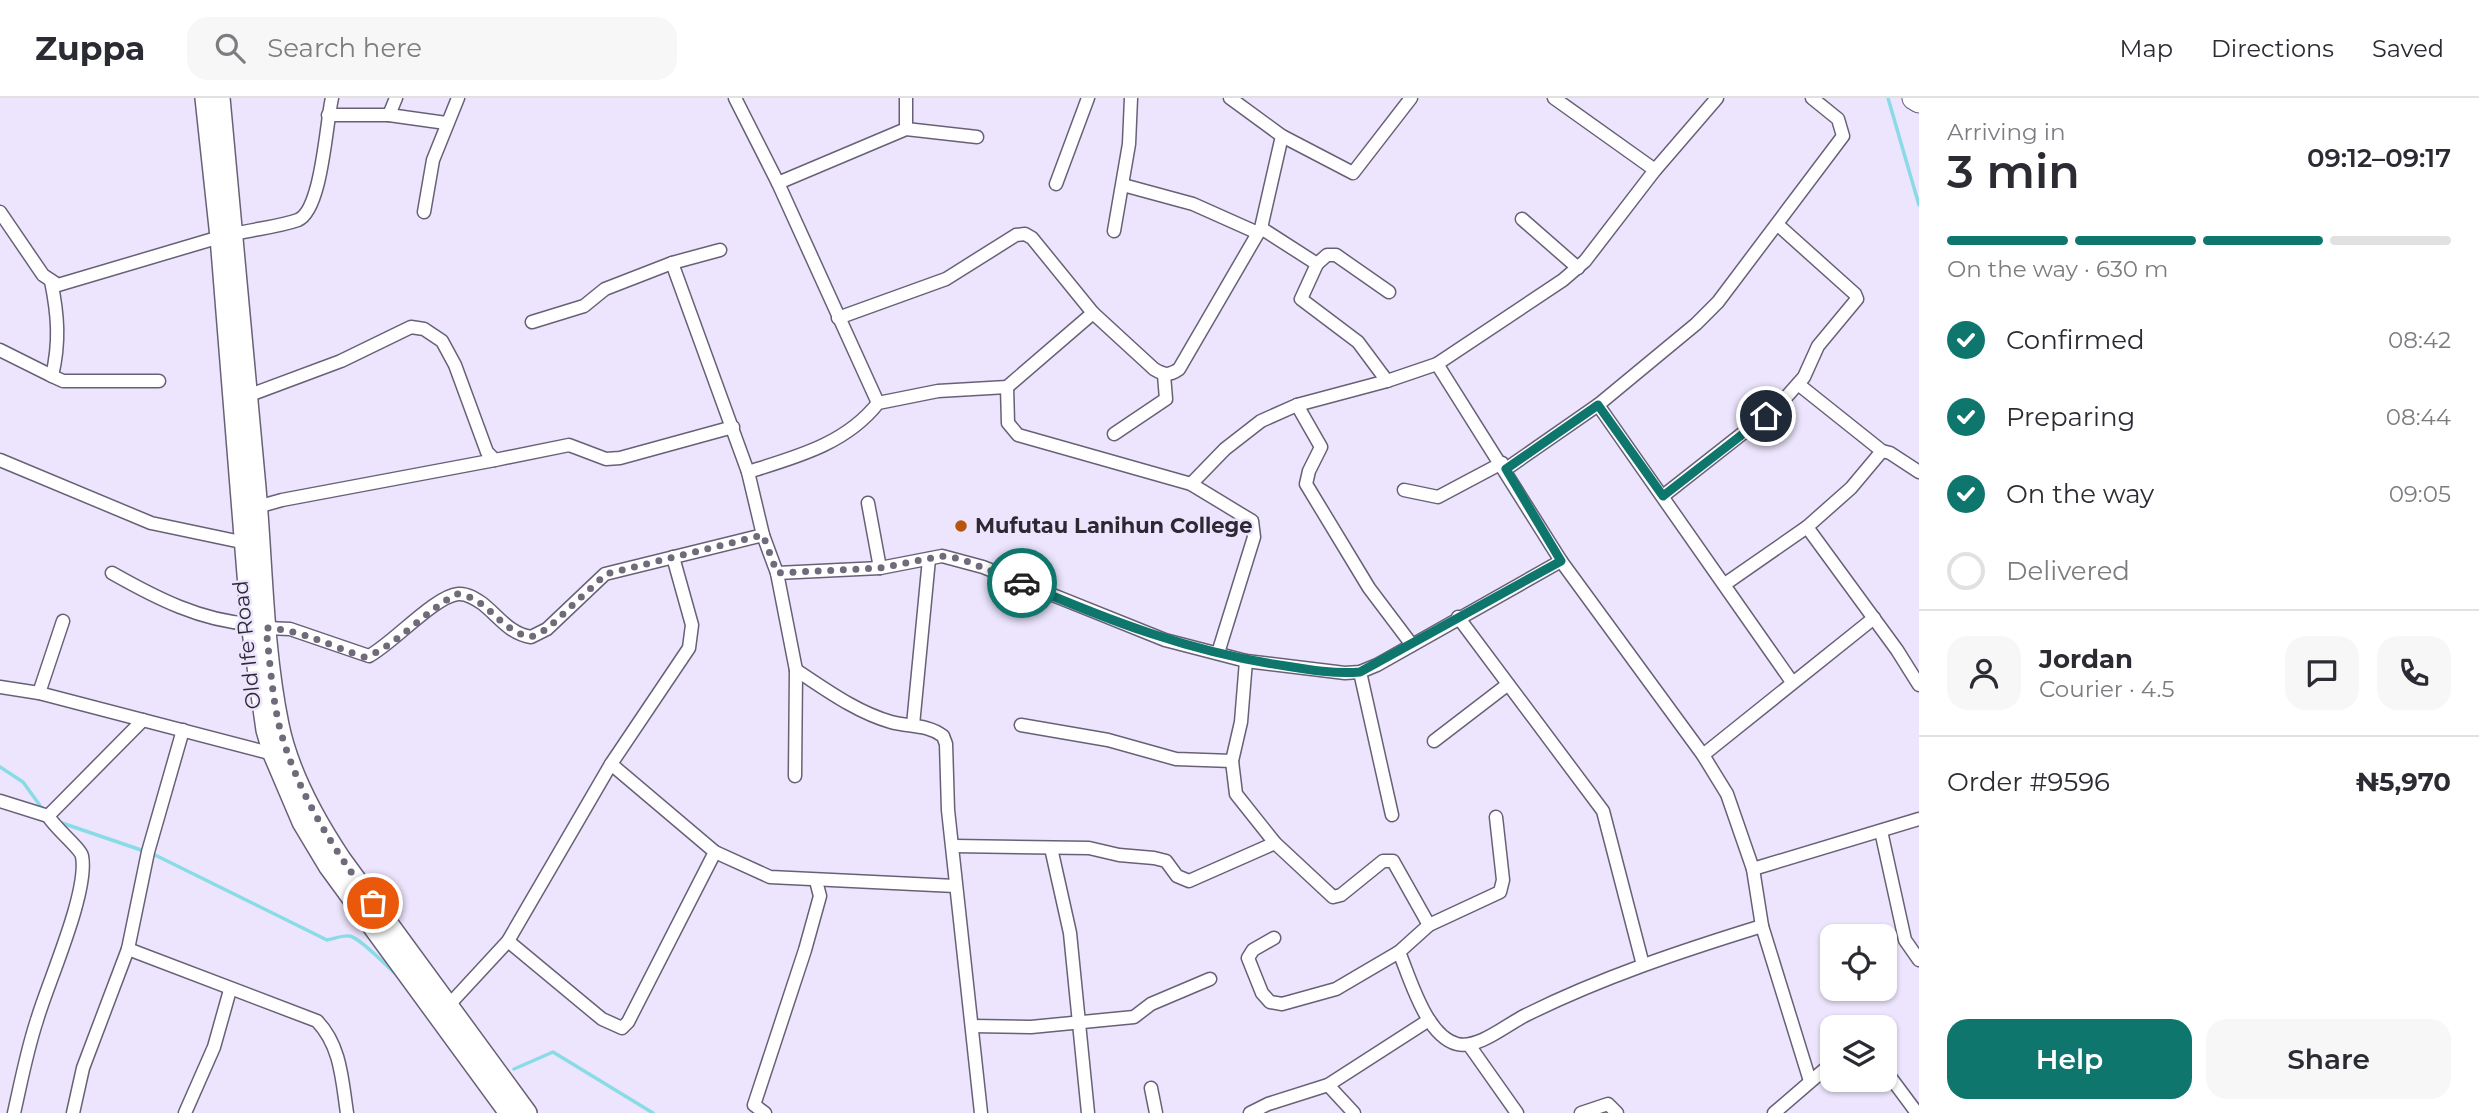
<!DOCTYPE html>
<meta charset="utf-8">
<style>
body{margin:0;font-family:Montserrat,sans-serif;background:#f7f7f7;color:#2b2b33;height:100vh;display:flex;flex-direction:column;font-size:26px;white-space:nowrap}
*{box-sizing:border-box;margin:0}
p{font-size:23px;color:#7c7c81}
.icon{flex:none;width:38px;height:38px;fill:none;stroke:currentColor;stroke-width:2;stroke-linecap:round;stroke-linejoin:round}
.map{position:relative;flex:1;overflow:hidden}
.panel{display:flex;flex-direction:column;background:#fff;width:560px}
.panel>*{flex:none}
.fabs{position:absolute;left:1820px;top:826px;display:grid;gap:14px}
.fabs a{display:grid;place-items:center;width:77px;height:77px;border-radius:14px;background:#fff;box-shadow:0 2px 5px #0004;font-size:35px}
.pin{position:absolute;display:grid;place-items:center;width:60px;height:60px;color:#fff;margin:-30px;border:4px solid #fff;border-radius:50%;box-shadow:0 2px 7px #0007}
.courier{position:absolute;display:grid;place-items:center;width:70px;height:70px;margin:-35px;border:5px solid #0f766e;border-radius:50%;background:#fff;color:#222;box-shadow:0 2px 9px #0007}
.overview em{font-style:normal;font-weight:600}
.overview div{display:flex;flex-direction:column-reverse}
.overview{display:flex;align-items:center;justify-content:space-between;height:119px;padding:0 28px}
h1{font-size:46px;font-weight:600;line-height:52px}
.bar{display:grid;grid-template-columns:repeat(4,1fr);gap:10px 7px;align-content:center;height:84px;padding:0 28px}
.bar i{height:9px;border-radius:5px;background:#e1e1e2}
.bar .active{background:#0f766e}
.bar p{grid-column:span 4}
.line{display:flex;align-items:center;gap:18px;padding:0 28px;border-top:2px solid #e1e1e2}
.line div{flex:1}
.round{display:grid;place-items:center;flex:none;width:74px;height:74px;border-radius:21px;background:#f7f7f7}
ol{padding:0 28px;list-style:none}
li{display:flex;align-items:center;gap:21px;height:77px}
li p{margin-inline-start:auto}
li .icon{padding:7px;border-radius:50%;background:#0f766e;color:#fff;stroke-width:4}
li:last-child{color:#7c7c81}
li i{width:38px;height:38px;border:4px solid #e1e1e2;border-radius:50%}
.primary-button{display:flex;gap:14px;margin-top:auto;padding:14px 28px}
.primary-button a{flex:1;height:80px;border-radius:21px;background:#0f766e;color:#fff;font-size:28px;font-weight:600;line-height:80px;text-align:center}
.primary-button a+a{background:#f7f7f7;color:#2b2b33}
header{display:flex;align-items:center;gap:42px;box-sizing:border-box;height:98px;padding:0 35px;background:#fff;border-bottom:2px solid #e1e1e2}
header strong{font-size:33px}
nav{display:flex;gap:38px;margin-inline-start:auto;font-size:24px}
.search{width:490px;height:63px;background:#f7f7f7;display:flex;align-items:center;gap:18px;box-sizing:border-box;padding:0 24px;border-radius:21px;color:#7c7c81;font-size:26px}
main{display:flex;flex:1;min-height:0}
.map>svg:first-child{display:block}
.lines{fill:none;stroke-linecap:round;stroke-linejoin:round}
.stream{stroke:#89dbe6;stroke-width:3.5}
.minor-casing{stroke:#686176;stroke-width:15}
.primary-casing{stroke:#686176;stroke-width:22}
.motorway-casing{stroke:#686176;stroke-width:25}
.minor{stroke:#fff;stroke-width:12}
.primary{stroke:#fff;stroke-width:19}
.motorway{stroke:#fff;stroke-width:23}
.done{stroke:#6f6b7a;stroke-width:7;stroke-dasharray:0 12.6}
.route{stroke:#0f766e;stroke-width:9}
.poi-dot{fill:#b6560e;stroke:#ece5fd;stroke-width:2.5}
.labels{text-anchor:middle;stroke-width:5;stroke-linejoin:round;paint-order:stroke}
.poi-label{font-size:21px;font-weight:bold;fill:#2c2933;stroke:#ece5fd;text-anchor:start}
.street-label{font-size:21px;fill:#2c2933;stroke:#ece5fd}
</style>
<header>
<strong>Zuppa</strong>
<div class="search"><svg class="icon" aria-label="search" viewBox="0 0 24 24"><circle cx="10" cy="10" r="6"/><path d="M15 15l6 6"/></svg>Search here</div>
<nav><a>Map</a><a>Directions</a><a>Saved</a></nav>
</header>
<main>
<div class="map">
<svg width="1919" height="1015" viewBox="0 0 1919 1015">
<rect width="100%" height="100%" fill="#ece5fd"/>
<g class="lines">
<g class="stream">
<polyline points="1888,0 1919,107"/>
<polyline points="0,669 23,684 44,713"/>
<polyline points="59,724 144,753"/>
<path d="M151,755l176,87c6,-1 16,-5 22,-4 11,1 38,31 49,40"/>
<polyline points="514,971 553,954 653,1015"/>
</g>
<g class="minor-casing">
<g id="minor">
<polyline points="735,0 778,85 878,305"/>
<polyline points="1230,0 1282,38 1353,75 1411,0"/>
<polyline points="1554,0 1655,72"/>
<polyline points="328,17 389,17 446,25"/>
<polyline points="389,17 396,0"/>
<polyline points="906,31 906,0"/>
<polyline points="778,85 906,31 977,39"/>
<polyline points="1056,86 1088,0"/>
<polyline points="1123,87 1193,106 1258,135"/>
<polyline points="0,114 43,177 58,187 220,139"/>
<polyline points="424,114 433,62 458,0"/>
<polyline points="1522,121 1578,170"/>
<polyline points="1261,130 1317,166 1301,201 1358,244 1387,283"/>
<polyline points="1114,133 1129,46 1131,0"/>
<path d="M234,136c20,-5 44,-7 64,-14 24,-10 28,-97 34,-122"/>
<polyline points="672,165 748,374 763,437 777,475 796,572 795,678"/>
<polyline points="1317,166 1327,157 1336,157 1389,194"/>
<path d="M51,183c7,34 9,61 1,95l11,5h96"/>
<path d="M838,220l108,-39 70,-44 9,-1 7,4 61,75 61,56c10,6 15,7 25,0l82,-141 21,-92"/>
<polyline points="532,224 584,208 605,191 672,165 720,152"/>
<polyline points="0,252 52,278"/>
<polyline points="1437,266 1561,463 1703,657 1727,696 1753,771 1762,828 1810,983"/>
<polyline points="1798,286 1882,353 1890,355 1919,374"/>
<polyline points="1007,289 1008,325 1018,337 1191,386 1252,423 1254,439 1218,555"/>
<polyline points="247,298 341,263 411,229 424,231 442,243 455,267 487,354 495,362 569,347 606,361 620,360 733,329"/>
<polyline points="1297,307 1321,349 1309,373 1306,386 1369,490 1412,547"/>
<polyline points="1598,307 1792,584"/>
<polyline points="1114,336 1166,301 1164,277"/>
<polyline points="0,362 151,425 246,445"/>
<polyline points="1506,371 1598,307 1696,226 1718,204 1843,38 1838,21 1812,0"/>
<path d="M748,374c48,-15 98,-28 130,-69l60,-12 69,-4 86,-74"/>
<polyline points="1191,386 1225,351 1261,323 1297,307 1387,283 1437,266 1563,182 1585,163 1655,72 1717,0"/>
<polyline points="1404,392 1438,399 1502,365"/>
<polyline points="1663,398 1780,306 1804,279 1818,248 1857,201 1855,196 1778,127"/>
<polyline points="868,405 880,470"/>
<polyline points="257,409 282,402 495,362"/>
<polyline points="1807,429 1897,552 1919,587"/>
<path d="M112,475c44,25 89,48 139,51"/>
<polyline points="777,475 880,470 942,458 983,469 1165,542 1246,563 1345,575 1360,574 1377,567 1561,463"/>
<polyline points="1725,486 1807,429 1851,390 1882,353"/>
<polyline points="1458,519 1603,713 1643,867"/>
<path d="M266,530l24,1 79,27c23,-12 66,-60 89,-62 9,-1 18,5 25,10 16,13 27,30 48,33l16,-8 58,-55 158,-39"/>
<polyline points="1246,563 1241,624 1232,663 1236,696 1275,745 1333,799 1341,797 1383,763 1393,763 1429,827"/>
<path d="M796,572c29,19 60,42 95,52 18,5 36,2 52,14l3,8 2,66 33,303"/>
<polyline points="1360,574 1392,717"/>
<polyline points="0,589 39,595 273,656"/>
<polyline points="39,595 63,523"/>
<polyline points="913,627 929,461"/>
<polyline points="1021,627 1108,642 1176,661 1232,663"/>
<polyline points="1434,643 1507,587"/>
<polyline points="1703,657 1874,520"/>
<polyline points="611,666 715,754 770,779 955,788"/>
<path d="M0,703l48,15c8,13 32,32 34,40 7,36 -34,126 -45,164 -10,30 -16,62 -23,93"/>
<polyline points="48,718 143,622"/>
<polyline points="1881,733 1905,842 1919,862"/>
<polyline points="954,748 1089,750 1119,757 1154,760 1166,763 1177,778 1189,783 1275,745"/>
<polyline points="1051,750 1070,835 1088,1015"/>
<polyline points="1753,771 1919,721"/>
<polyline points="1274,840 1253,852 1248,860 1262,895 1270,904 1282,906 1336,891 1399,854 1429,827 1500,794 1503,782 1496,719"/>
<polyline points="508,843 602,921 622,930 628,924 715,754"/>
<path d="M128,851l189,72c24,25 25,59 30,92"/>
<path d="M1399,854c11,26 27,84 58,92 21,5 48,-18 67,-28 76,-38 157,-65 238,-90"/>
<polyline points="448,908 508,843 611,666 689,550 692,527 673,459"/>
<polyline points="972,928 1031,929 1134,919 1151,906 1210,881"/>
<polyline points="1469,947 1517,1015"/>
<polyline points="1885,972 1917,1015"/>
<polyline points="1328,987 1354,1015"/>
<polyline points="1151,990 1156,1015"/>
<polyline points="73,1015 83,970 128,851 148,754 183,632"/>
<polyline points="185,1015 214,949 230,892"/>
<polyline points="765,1015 754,1007 805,852 820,798 816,783"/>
<polyline points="1250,1015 1268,1006 1328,987 1429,922"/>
<polyline points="1581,1015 1608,1006 1617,1015"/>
<polyline points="1774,1015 1832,965"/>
</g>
</g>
<g class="primary-casing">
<g id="primary">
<polyline points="205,0 220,139 251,526 266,632 273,656 302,724 329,769 509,1015"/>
<path d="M220,0c13,130 23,260 36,390 7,79 7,159 23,237 10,48 36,95 62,134l186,254"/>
</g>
</g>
<g class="motorway-casing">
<polyline id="motorway" points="1914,0 1919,3"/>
</g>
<use href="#minor" class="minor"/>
<use href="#primary" class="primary"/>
<use href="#motorway" class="motorway"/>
</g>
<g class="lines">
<path class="done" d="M373,805c-39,-54 -75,-108 -93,-174 -8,-32 -10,-68 -14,-101 37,2 64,18 98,29 27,-6 64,-49 93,-63 31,3 43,38 74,43l16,-8 59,-55 157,-39 14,38 103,-5 62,-12 19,3 61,24"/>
<path class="route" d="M1022,485c85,37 171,70 264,83 24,4 49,8 74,6l201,-111 -55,-92 92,-64 65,91 103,-80"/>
</g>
<circle class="poi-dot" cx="961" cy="428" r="7"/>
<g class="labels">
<g class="poi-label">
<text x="975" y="435">Mufutau Lanihun College</text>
</g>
<g class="street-label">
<text transform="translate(247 547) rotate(-96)" y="7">Old Ife Road</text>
</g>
</g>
</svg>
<div class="fabs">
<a><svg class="icon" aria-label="locate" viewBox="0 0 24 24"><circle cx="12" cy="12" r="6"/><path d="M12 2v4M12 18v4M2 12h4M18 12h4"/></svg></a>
<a><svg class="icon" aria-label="layers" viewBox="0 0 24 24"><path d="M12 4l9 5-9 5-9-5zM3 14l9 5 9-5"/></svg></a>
</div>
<div class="pin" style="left:373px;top:805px;background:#ea580c"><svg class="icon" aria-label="bag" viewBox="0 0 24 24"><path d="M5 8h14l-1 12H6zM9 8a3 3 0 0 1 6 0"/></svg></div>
<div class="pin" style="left:1766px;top:318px;background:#1f2937"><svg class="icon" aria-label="home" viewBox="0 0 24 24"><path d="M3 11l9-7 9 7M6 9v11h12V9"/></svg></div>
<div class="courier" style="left:1022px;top:485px"><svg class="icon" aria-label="car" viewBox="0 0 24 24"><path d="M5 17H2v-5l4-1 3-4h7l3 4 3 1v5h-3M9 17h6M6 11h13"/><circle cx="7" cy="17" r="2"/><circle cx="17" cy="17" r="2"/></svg></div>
</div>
<section class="panel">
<div class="overview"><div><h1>3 min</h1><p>Arriving in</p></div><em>09:12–09:17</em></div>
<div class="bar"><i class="active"></i><i class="active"></i><i class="active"></i><i></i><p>On the way · 630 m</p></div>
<ol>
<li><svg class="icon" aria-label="check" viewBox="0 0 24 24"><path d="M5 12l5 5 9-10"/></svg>Confirmed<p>08:42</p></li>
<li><svg class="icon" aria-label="check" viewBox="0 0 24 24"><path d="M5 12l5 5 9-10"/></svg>Preparing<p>08:44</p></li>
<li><svg class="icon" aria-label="check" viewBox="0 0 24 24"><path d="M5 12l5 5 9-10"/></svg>On the way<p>09:05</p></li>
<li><i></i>Delivered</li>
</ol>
<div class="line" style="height:126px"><a class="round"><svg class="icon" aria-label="person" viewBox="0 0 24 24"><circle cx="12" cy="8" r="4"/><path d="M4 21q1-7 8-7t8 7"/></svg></a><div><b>Jordan</b><p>Courier · 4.5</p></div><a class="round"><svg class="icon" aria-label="chat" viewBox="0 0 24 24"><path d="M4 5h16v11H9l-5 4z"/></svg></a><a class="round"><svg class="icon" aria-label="phone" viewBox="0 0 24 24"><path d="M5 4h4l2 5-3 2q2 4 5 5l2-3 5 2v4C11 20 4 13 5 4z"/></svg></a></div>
<div class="line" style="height:91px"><div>Order #9596</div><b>₦5,970</b></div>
<div class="primary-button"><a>Help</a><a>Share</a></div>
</section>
</main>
